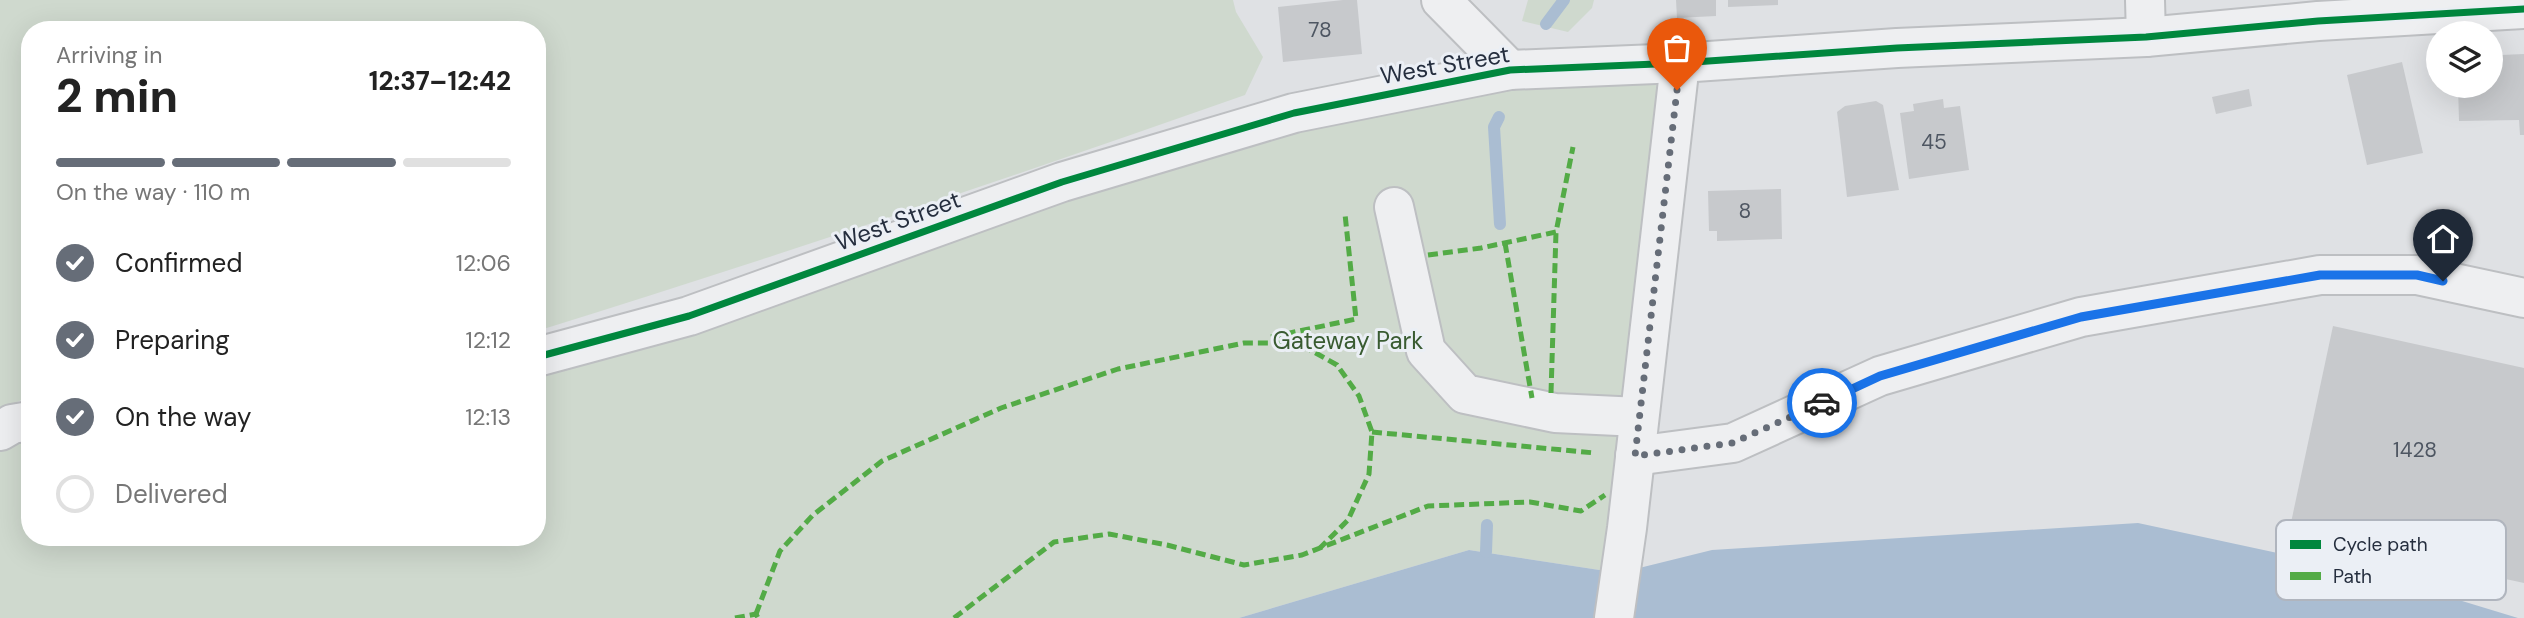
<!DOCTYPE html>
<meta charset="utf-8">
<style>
body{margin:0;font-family:"DM Sans",sans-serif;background:#f2f2f2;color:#222;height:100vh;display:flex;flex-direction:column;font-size:26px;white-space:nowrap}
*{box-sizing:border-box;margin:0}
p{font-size:23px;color:#767676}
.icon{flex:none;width:38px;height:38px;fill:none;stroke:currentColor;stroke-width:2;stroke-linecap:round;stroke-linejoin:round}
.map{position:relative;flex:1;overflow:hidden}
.drawer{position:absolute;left:21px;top:21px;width:525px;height:525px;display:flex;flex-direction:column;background:#fff;border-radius:28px;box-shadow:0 7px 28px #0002}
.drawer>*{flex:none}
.fabs{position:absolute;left:2426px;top:21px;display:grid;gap:14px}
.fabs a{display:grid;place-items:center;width:77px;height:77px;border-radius:50%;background:#fff;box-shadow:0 7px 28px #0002;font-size:35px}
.pin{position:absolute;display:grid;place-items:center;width:60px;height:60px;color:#fff;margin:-72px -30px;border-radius:50% 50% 50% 0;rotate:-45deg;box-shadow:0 0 7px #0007}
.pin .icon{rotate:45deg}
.courier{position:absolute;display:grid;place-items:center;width:70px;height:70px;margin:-35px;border:5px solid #1a73e8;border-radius:50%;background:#fff;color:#222;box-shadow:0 2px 9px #0007}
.head em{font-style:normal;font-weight:800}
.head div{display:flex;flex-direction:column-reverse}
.head{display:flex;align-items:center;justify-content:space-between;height:119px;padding:0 35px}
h1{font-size:46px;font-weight:800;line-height:52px}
.bar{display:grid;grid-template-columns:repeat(4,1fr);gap:10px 7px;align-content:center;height:84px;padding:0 35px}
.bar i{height:9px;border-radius:5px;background:#e0e0e0}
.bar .selected{background:#666d78}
.bar p{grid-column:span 4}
ol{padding:0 35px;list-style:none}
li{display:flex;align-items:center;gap:21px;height:77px}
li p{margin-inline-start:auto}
li .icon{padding:7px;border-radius:50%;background:#666d78;color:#fff;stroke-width:4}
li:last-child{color:#767676}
li i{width:38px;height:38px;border:4px solid #e0e0e0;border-radius:50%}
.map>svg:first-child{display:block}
.green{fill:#cfd9ce}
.water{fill:#aabdd2}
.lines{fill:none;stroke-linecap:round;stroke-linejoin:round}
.stream{stroke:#aabdd2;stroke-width:12}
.building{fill:#c7c9cc}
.minor-casing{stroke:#bdbfc2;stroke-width:42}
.minor{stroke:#eeeff1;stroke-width:38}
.quiet{stroke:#53ab46;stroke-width:5;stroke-dasharray:10 5;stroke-linecap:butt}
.cycleway-casing{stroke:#ebeff5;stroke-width:11}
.cycleway{stroke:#00873e;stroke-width:7}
.done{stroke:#666d78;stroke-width:7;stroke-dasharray:0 12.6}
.route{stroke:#1a73e8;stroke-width:9}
.labels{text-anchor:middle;stroke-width:6;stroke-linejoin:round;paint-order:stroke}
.number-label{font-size:21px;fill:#4e5662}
.street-label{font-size:24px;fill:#252e3e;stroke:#ebeff5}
.park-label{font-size:24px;fill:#395b31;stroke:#ebeff5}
.key{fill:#ebeff5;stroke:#b0b5be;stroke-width:2}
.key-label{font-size:19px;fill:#252e3e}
</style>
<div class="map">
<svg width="2524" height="618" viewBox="0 0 2524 618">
<rect width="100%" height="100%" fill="#dfe1e4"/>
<g class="green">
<path d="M0,0h1233l3,12 27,45 -18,38c-235,83 -470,162 -708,236v-301h-507v366l-30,14z"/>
<polygon points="1528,0 1594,0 1592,8 1568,32 1522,21"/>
<polygon points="1680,63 1619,573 1469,550 1239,618 0,618 0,431 30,421 30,537 537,537 537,357 1294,113"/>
</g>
<polygon class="water" points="2138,523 2370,573 2518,618 1239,618 1469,550 1619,573 1712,550"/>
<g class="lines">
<g class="stream">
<polyline points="1546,24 1564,0"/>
<polyline points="1499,117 1494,127 1500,224"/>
<polyline points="1486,552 1487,525"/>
</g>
</g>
<g class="building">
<polygon points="1343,0 1357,0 1362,54 1283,62 1278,7"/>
<polygon points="1676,0 1716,0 1716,16 1677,18"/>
<polygon points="1728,0 1778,0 1778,5 1728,7"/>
<polygon points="2524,54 2524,135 2520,135 2519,120 2459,121 2458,86 2490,86 2490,62 2501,61 2501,55"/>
<polygon points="2402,62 2423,153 2367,165 2347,75"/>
<polygon points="2249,89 2252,106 2216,114 2212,97"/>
<polygon points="1943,99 1944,108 1960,106 1969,170 1909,179 1900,113 1914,111 1913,104"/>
<polygon points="1876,101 1883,105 1899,190 1847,197 1837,112 1845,106"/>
<polygon points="1781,189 1782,239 1717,241 1717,231 1709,231 1708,191"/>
<polygon points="2333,326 2524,368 2524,583 2289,532"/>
</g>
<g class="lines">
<g class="minor-casing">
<g id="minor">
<polyline points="1441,0 1510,70"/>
<polyline points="2145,0 2146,37"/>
<polyline points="1394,207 1426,351 1465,394 1555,413 1639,417"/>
<polyline points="537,357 689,316 1062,182 1294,113 1510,70 1680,63 1897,48 2146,37 2318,21 2524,9"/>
<polyline points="0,431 12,424 30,421"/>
<polyline points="1635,456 1733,443 1880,376 2081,317 2320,275 2417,275 2524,298"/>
<polyline points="1614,618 1627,528 1680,63"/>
</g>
</g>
<use href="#minor" class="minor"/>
<g class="quiet">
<polyline points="1505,243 1532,398"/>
<polyline points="1428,255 1481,248 1556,232 1573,147"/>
<polyline points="1271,337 1356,319 1345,214"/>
<polyline points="1551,393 1556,232"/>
<polyline points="1372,432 1595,453"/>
<polyline points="756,614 780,551 813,515 882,461 1001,408 1118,369 1244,343 1298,343 1337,365 1359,396 1372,432 1369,474 1348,520 1320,548"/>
<polyline points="735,618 756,614 758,618"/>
<polyline points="954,618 1054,542 1109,534 1167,545 1244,565 1302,555 1428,506 1530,502 1581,511 1605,495"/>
</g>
<g class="cycleway-casing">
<polyline id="cycleway" points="537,357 689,316 1062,182 1294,113 1510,70 1680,63 1897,48 2146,37 2318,21 2524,9"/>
</g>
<use href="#cycleway" class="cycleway"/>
</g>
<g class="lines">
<polyline class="done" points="1677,90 1635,456 1732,443 1822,403"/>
<polyline class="route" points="1822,403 1880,376 2081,317 2320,275 2417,275 2443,281"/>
</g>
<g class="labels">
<g class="number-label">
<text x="1320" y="37">78</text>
<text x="1934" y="149">45</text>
<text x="1745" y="218">8</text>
<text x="2415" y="457">1428</text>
</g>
<g class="street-label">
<text transform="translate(1445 65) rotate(-10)" y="8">West Street</text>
<text transform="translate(898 221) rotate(-20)" y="8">West Street</text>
</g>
<g class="park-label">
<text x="1348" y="349">Gateway Park</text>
</g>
</g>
<rect x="2276" y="520" width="230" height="80" rx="10" class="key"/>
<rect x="2290" y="540" width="31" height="9" fill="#00873e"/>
<rect x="2290" y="572" width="31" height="8" fill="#53ab46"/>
<g class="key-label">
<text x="2333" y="551">Cycle path</text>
<text x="2333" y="583">Path</text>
</g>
</svg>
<div class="fabs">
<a><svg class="icon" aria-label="layers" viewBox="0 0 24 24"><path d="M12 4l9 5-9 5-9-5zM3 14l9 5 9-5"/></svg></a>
</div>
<div class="pin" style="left:1677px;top:90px;background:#ea580c"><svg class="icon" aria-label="bag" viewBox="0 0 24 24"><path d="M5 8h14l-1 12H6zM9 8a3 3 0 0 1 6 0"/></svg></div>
<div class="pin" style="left:2443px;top:281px;background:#1f2937"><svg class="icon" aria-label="home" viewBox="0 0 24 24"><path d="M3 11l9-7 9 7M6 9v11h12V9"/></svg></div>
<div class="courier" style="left:1822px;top:403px"><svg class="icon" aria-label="car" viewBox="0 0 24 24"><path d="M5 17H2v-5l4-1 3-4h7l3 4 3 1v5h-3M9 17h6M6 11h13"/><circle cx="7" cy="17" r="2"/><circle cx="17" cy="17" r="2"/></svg></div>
<section class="drawer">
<div class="head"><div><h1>2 min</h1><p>Arriving in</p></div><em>12:37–12:42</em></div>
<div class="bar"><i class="selected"></i><i class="selected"></i><i class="selected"></i><i></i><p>On the way · 110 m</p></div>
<ol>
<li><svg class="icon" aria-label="check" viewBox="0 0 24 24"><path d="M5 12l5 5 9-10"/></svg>Confirmed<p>12:06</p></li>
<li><svg class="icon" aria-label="check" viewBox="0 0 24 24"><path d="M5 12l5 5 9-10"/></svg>Preparing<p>12:12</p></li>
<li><svg class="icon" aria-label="check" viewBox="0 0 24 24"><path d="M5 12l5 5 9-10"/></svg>On the way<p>12:13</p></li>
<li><i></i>Delivered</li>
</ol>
</section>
</div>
